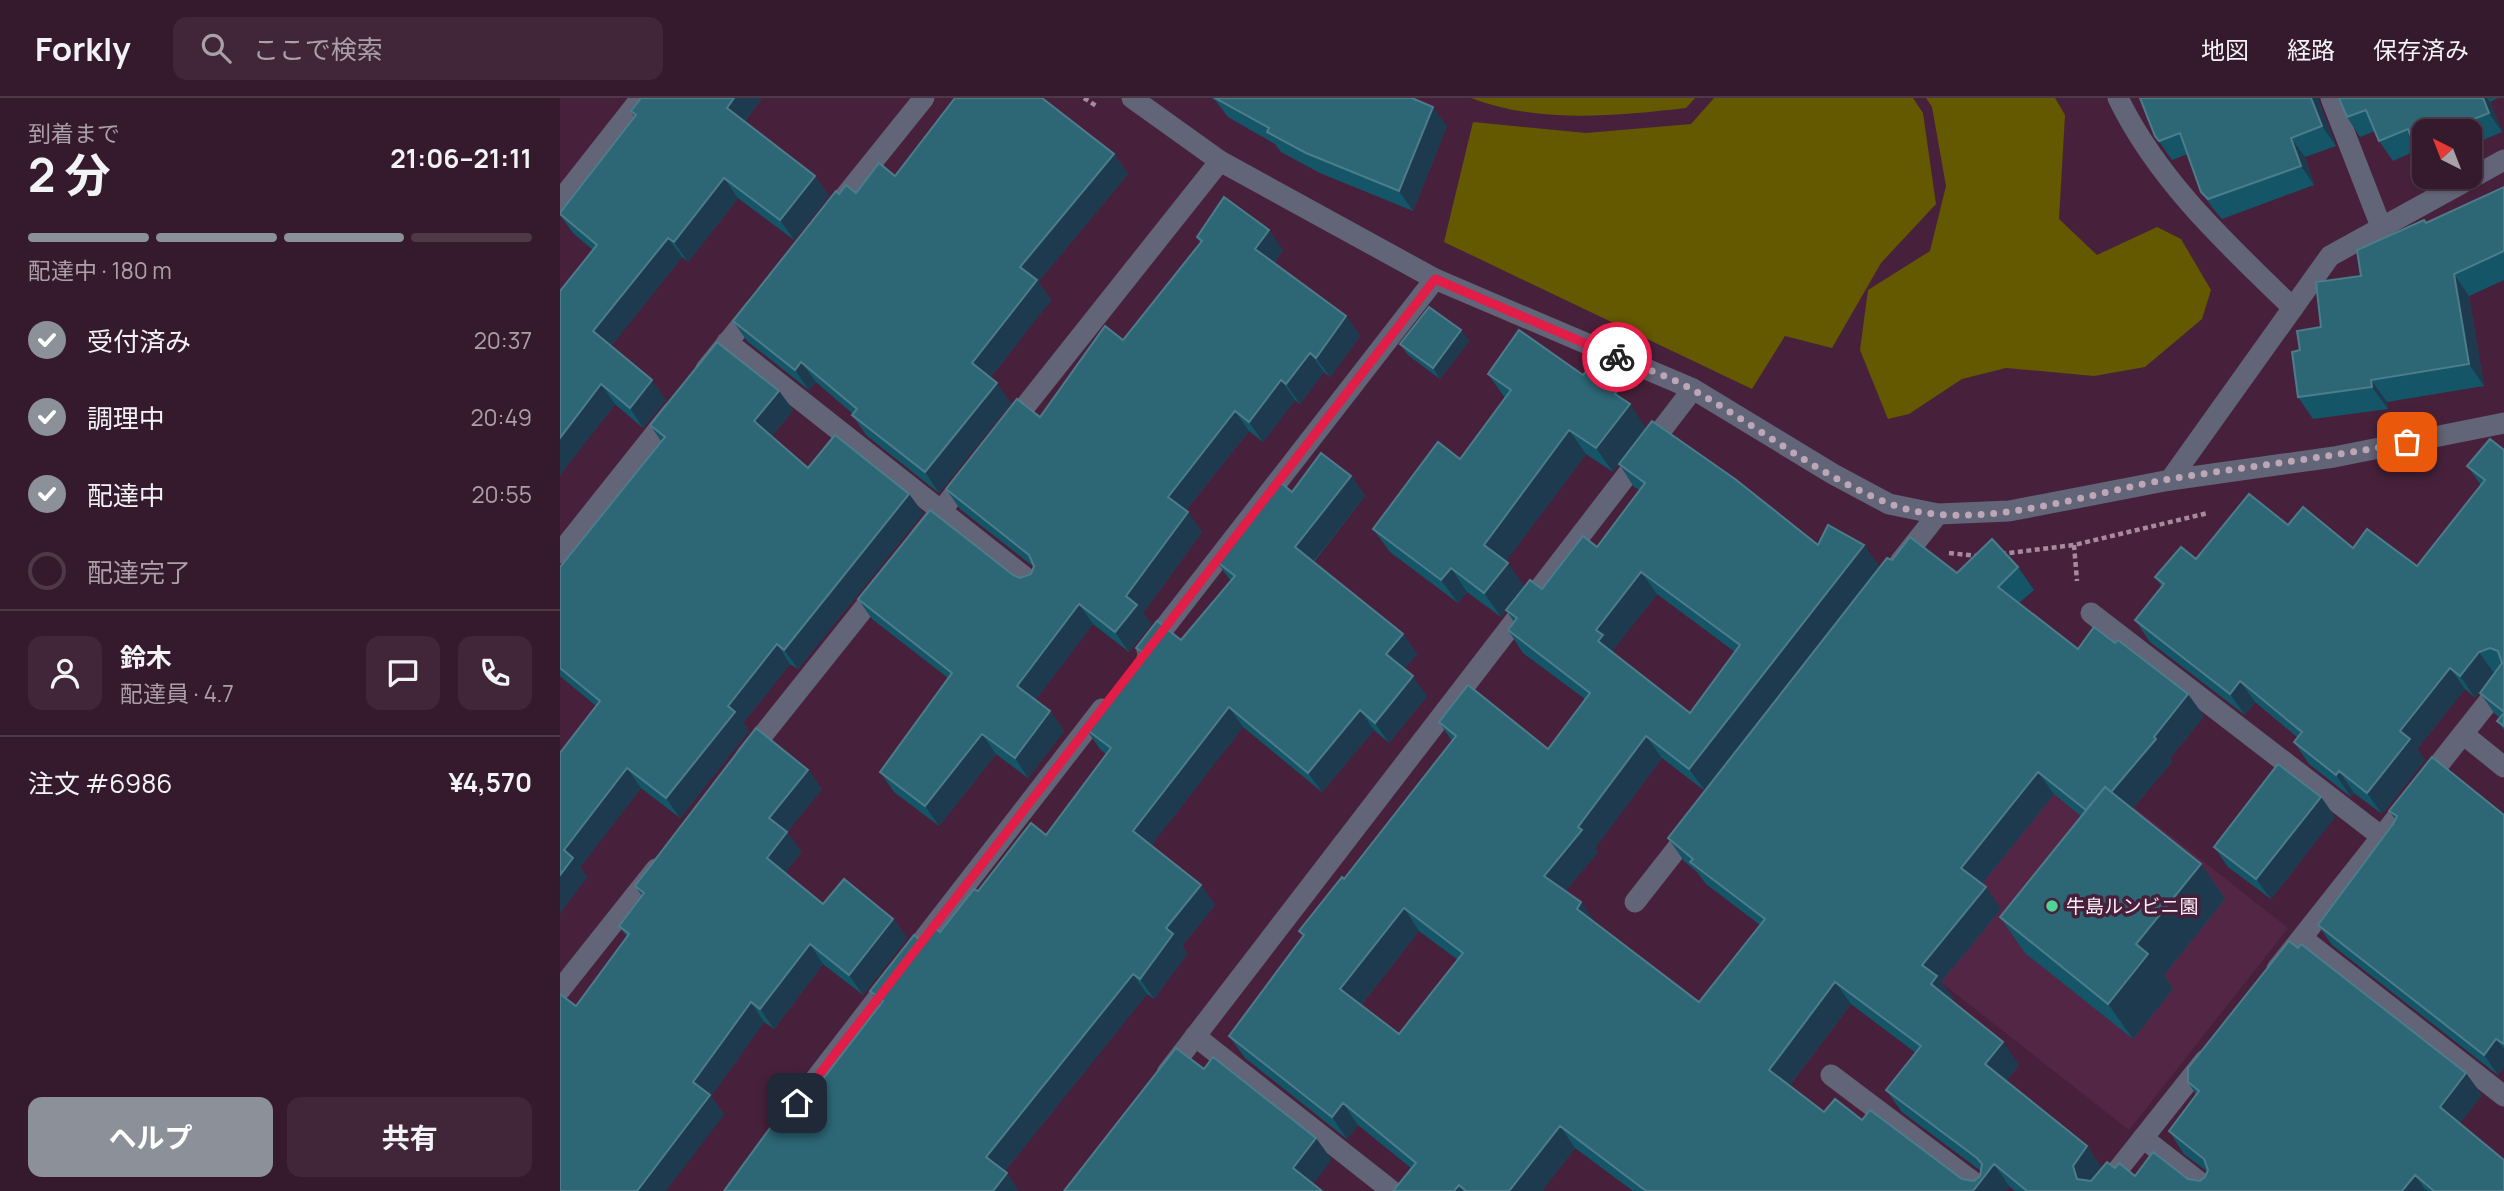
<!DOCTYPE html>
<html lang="ja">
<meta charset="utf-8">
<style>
body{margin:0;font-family:Manrope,"Noto Sans JP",sans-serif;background:#402638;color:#f1f3f6;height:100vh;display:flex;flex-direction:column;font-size:26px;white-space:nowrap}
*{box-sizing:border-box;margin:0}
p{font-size:23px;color:#aaa0a9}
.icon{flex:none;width:38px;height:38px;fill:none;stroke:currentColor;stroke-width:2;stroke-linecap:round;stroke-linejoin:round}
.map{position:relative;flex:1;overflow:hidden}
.details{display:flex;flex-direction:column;background:#35192c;width:560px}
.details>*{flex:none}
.needle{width:46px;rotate:318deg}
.controls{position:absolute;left:1852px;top:21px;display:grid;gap:14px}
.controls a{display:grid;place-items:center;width:70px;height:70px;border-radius:14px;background:#35192c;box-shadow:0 2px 5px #0004,0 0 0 2px #4f3848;font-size:35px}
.pin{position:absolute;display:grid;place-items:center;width:60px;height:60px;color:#fff;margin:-30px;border-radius:14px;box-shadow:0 4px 10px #0006}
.courier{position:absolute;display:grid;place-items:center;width:70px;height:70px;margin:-35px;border:5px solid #e11d48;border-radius:50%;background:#fff;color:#222;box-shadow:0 2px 9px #0007}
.overview em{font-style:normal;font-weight:700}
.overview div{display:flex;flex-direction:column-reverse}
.overview{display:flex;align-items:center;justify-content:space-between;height:119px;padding:0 28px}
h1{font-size:46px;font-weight:700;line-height:52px}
.bar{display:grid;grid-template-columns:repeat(4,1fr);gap:10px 7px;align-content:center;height:84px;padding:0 28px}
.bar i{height:9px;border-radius:5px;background:#4f3848}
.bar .selected{background:#8c9099}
.bar p{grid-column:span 4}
.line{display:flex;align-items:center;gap:18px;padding:0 28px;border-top:2px solid #4f3848}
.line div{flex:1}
.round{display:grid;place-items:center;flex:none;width:74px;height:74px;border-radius:14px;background:#402638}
ol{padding:0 28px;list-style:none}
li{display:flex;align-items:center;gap:21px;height:77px}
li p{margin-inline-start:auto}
li .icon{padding:7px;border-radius:50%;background:#8c9099;color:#fff;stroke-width:4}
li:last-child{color:#aaa0a9}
li i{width:38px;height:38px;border:4px solid #4f3848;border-radius:50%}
.button{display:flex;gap:14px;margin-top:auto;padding:14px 28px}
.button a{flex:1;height:80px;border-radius:14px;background:#8c9099;color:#fff;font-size:28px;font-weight:700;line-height:80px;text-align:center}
.button a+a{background:#402638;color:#f1f3f6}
header{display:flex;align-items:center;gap:42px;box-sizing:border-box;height:98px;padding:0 35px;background:#35192c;border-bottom:2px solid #4f3848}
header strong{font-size:33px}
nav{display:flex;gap:38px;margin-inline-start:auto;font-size:24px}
.search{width:490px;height:63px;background:#402638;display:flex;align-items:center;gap:18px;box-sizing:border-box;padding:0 24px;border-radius:14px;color:#aaa0a9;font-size:26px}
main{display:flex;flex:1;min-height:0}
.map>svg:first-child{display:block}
.built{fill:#532645}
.green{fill:#645800}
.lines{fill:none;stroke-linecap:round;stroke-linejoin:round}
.path{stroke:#a58b9c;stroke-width:4.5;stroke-dasharray:5 3.5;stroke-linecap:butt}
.minor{stroke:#626477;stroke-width:21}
.wall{fill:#145667;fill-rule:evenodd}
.shaded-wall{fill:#1e3a4f}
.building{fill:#2d6776;stroke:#4d7c8a;stroke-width:2;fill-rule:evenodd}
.done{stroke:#bda6b5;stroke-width:7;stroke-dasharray:0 12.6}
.route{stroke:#e11d48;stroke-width:9}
.poi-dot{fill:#51d398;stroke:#47213b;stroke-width:2.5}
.labels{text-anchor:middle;stroke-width:7;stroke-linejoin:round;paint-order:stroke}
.poi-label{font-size:19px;fill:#fdeef7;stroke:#47213b;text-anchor:start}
</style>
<header>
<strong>Forkly</strong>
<div class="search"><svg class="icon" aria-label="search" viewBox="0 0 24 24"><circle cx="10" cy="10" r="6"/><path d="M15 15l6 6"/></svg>ここで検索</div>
<nav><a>地図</a><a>経路</a><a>保存済み</a></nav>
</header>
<main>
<section class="details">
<div class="overview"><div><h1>2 分</h1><p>到着まで</p></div><em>21:06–21:11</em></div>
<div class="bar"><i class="selected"></i><i class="selected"></i><i class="selected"></i><i></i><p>配達中 · 180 m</p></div>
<ol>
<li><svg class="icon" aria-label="check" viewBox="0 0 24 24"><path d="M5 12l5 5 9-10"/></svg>受付済み<p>20:37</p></li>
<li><svg class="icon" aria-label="check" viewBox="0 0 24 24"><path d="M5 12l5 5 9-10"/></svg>調理中<p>20:49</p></li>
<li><svg class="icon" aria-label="check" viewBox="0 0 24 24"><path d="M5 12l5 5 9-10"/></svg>配達中<p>20:55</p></li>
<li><i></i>配達完了</li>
</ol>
<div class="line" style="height:126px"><a class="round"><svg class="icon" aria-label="person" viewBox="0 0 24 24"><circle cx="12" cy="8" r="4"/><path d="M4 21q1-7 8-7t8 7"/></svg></a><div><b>鈴木</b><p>配達員 · 4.7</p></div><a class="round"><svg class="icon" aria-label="chat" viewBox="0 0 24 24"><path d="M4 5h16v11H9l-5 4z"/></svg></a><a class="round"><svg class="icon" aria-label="phone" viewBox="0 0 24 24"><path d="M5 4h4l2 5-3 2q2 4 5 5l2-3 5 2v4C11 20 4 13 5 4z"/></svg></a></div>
<div class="line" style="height:91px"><div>注文 #6986</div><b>¥4,570</b></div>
<div class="button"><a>ヘルプ</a><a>共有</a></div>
</section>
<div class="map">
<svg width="1944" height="1093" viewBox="0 0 1944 1093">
<rect width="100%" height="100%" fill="#47213b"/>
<polygon class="built" points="1415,584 1728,830 1569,1032 1256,786"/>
<g class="green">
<path d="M911,0h224l-9,10c-70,8 -147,16 -215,-10z"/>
<polygon points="1154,0 1353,0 1363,15 1376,106 1321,165 1272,250 1225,238 1192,291 884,144 913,24 1026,35 1131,26"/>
<polygon points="1366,0 1495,0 1505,17 1499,121 1537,157 1597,129 1621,141 1651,192 1642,221 1585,269 1534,278 1446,270 1402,281 1349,316 1328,321 1300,252 1308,192 1370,153 1386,88 1372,9"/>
</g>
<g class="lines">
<g class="path">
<polyline points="524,0 538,9"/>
<polyline points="1514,447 1517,483"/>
<polyline points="1389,455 1418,458"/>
<polyline points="1441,456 1514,447 1648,415"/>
</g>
<g class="minor">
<polyline points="572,0 660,63 875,181 1133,291 1273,376 1329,406 1378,416 1449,413 1610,382 1774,359 1944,325"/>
<path d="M1558,0c40,83 110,147 175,210"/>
<polyline points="1771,0 1822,131"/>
<polyline points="0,103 81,0"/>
<polyline points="273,113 364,0"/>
<polyline points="167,244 475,487"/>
<polyline points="146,271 196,209"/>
<polyline points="448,330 660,63"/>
<polyline points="1610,382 1770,158 1944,62"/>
<polyline points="360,439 408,379"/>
<polyline points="0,455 113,313"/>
<polyline points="1340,464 1378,416"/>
<polyline points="1531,515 1822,739"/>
<polyline points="587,552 875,181"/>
<polyline points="1903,636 1944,669"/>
<polyline points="186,658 321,489"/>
<polyline points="1075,804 1133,730"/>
<polyline points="1742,840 1944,998"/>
<polyline points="356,851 542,611"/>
<polyline points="1717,871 1944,584"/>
<polyline points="0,892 96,771"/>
<polyline points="635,938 832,1093"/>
<polyline points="607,975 1133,291"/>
<polyline points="1271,977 1425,1093"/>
<polyline points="234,1009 334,879"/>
<polyline points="1583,1040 1651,1093"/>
<polyline points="1541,1093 1645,962"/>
</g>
</g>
<g class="wall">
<polygon points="202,0 185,23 255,78 269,98 234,142 178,100 128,164 122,159 51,248 106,302 83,330 55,306 0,377 33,152 13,135 0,117 74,19 71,13"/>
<polygon points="651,0 852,0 887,28 853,113 760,75 721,54 715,46 668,19 656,3"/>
<polygon points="1580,0 1759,0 1759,4 1776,48 1745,59 1754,87 1662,121 1655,113 1641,94 1628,56 1612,62 1595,38"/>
<polygon points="1779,0 1938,0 1930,4 1942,34 1909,48 1909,33 1864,33 1864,60 1858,52 1833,63 1819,43 1815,33 1800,39 1787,19"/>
<polygon points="554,56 568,76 478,184 491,202 430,280 451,305 379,395 306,337 292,317 293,316 256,284 249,292 187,243 173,223 279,96 296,95 335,78"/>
<polygon points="1944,89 1944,182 1909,198 1924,288 1827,304 1828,311 1753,321 1738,299 1740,252 1761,229 1801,178 1866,125"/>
<polygon points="637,139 723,152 714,165 786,218 800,238 770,279 764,274 740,306 735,302 703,344 689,333 626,412 642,434 583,515 591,526 569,554 533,526 475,602 490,613 504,633 468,680 436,656 379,728 334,694 320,674 388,580 312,521 298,501 453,477 460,480 471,476 474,469 400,411 386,391 480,319 563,242 640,144"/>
<polygon points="901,232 909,243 880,281 848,257 840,246"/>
<polygon points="959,232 1053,374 1026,356 946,463 964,488 941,519 907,494 898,505 830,454 813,431 900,361 945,300 928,276"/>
<polygon points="219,293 233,312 212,338 248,370 349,396 363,415 238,571 230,566 183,625 189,633 120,720 81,690 20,769 27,779 0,815 0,655 36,608 0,578 0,469 101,343 90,327"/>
<polygon points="1944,352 1944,632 1937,623 1940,620 1935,616 1920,595 1934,575 1915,600 1905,591 1857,651 1865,662 1822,716 1794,695 1791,699 1749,666 1734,644 1737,639 1695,604 1685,617 1590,544 1575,522 1602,489 1595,479 1636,461 1728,427 1793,450 1857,468 1921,387 1907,368"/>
<path d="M1059,366l199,81 -113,246 -43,-33 -67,90 3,4 -33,39 31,32 103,79 61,-77 -54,-41 -9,-12 -13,-11 -16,-23 224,-278 65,13 61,-6 16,23 -15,13 59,46 126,67 -34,42 2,4 -40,47 69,55 24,35 -61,76 9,14 -40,50 -108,-86 -25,-36 81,-101 -27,-22 -72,90 19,25 -60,73 12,16 -2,2 68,65 -13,16 81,65 15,22h13l20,8 65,5 5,-4 3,-5 -24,-18 -15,-23 27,-36 -8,-13 294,13 -22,28 44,68h-489l-6,-5 -3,5h-373l-58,-43 -33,43h-149l18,-23 -53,-43 -11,14 -102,-81 -16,-22 74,-99 -4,-6 45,-52 108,-138 -13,-19 109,27 37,-50 -62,-46 -15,-23 6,-8 -8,-12 36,-21 55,-42 43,-57 -6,-3zM1097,496l78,58 -45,61 -72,-56 -5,-7zM859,833l39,29 -59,74 -38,-29zM1291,906l65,49 -30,37 16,22 79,59 -1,5 -6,5 -12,-2 -100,-59 -38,-8 -35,-26z"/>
<polygon points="791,378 805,398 754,464 843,536 857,556 844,571 867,598 829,645 814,632 762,694 683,629 591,747 641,787 655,807 622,848 627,856 594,901 587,896 444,1074 217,1030 256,990 320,907 310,893 360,842 380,834 418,793 486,737 546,656 540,651 526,631 580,561 578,558 580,556 576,550 621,542 671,483 656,463 732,394"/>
<polygon points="248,672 262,691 227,734 241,754 225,775 263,806 333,821 347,840 303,897 263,866 214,931 204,924 151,998 164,1017 16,908 67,839 59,828 82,798 75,788"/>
<polygon points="1761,699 1775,719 1711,801 1668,769 1654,749"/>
<polygon points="1829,713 1944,717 1944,969 1938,977 1772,847 1758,827 1833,726 1835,721"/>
</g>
<g class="shaded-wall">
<polygon points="174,0 202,0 180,29 167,10"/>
<polygon points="1751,0 1759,0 1759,4 1776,48 1762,28"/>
<polygon points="1923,0 1927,0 1930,4 1942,34 1929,15"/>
<polygon points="873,9 887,28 853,113 839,93"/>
<polygon points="1731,40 1745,59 1754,87 1741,68"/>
<polygon points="554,56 568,76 478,184 491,202 426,285 412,265 460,169"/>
<polygon points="255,78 269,98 234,142 220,122"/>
<polygon points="164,80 178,100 128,164 114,144"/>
<polygon points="709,132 723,152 709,171 695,151"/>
<polygon points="108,140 122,159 47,253 33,233"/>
<polygon points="1894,176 1909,198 1924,288 1909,266"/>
<polygon points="786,218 800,238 770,279 756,260"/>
<polygon points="901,232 909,243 880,281 873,270"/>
<polygon points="750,255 764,274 740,306 726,286"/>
<polygon points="241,264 256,284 249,292 235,272"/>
<polygon points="92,282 106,302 83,330 70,310"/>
<polygon points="721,282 735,302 703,344 689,324"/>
<polygon points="1811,282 1827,304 1828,311 1812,289"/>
<polygon points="437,285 451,305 379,395 365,374"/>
<polygon points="41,286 55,306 0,377 0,340"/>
<polygon points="219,293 233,312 208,343 194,323"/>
<polygon points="1057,293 1068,308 1070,306 1086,330 1053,374 1036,350 1055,296"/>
<polygon points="675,313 689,333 621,418 608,399"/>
<polygon points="1009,332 1026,356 940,471 924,447"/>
<polygon points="791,378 805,398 749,469 735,449"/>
<polygon points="349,396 363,415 238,571 224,552"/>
<polygon points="628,414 642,434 583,515 591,526 569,554 555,534 566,498"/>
<polygon points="1304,447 1320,469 1145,693 1129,671"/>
<polygon points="948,465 964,488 941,519 924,495"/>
<polygon points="891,470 907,494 898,505 881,482"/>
<polygon points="1081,474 1097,496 1053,552 1059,559 1038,543 1036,532"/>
<polygon points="519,506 533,526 471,608 457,588"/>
<polygon points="843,536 857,556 840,576 826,556"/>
<polygon points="217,546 230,566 183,625 189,633 120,720 106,700 168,608"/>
<polygon points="1919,554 1934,575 1915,600 1900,578"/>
<polygon points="1890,570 1905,591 1857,651 1865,662 1822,716 1807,695 1840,633"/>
<polygon points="853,578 867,598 829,645 815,625"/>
<polygon points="1680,583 1695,604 1685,617 1670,596"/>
<polygon points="1628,596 1644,618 1610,660 1612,664 1548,739 1532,717"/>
<polygon points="669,609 683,629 587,753 573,733"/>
<polygon points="800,612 814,632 762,694 748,675"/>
<polygon points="490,613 504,633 468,680 455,660"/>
<polygon points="422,636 436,656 379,728 365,708"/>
<polygon points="1086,638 1102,660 1035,750 1038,754 1000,800 984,778 1018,729"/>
<polygon points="67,670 81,690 20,769 27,779 0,815 0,777 4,752"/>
<polygon points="248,672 262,691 222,740 209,720"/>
<polygon points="1779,673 1794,695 1791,699 1776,677"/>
<polygon points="1478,674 1494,696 1417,792 1401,770"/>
<polygon points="1761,699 1775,719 1711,801 1696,781"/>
<polygon points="227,734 241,754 221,780 207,760"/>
<polygon points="1641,766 1665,801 1604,877 1613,891 1573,941 1548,906 1576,846"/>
<polygon points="641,787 655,807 622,848 627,856 594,901 580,881 606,830"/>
<polygon points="1426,789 1441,811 1381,884 1393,900 1387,908 1371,886 1362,867"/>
<polygon points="1021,804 1037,827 1017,811"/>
<polygon points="844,810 859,833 796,913 780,891"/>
<polygon points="333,821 347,840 303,897 289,877"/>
<polygon points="250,846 263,866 214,931 200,911"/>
<polygon points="573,876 587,896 440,1079 426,1059"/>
<polygon points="1275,884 1291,906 1224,994 1209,972"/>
<polygon points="191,904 204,924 151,998 164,1017 106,1093 77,1093 133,984"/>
<polygon points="1936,941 1944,951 1944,969 1938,977 1924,957"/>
<polygon points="1443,944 1459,967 1441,989 1425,966"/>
<polygon points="1906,975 1922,997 1896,1031 1880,1009"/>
<polygon points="783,1005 798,1027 787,1041 772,1019"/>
<polygon points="1000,1028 1015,1050 982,1093 949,1093"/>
<polygon points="756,1040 772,1062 748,1092 733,1070"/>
<polygon points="1527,1048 1542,1070 1529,1093 1517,1081 1513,1068"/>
<polygon points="1434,1066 1449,1088 1446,1093 1413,1093"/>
<polygon points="447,1075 459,1093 433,1093"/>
<polygon points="1855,1077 1866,1093 1842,1093"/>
<polygon points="899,1087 903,1093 894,1093"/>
</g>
<g class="building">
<polygon points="81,0 174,0 167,10 255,78 220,122 164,80 114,144 108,140 33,233 92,282 70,310 41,286 0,340 0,193 37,147 0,116 0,115 76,17 71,13"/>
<polygon points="395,0 482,0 554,56 460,169 477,182 412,265 437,285 365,374 292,317 297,311 241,264 235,272 173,223 276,93 279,96 286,87 296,95 319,65 335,78"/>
<polygon points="655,0 852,0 873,9 839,93 746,55 707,34 709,30"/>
<polygon points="1580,0 1751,0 1762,28 1731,40 1741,68 1648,101 1641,94 1620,35 1599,43 1595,38"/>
<polygon points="1779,0 1923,0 1929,15 1885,33 1864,33 1864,42 1854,46 1848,31 1819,43 1806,12 1787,19"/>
<polygon points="1944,89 1944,153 1894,176 1909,266 1811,282 1812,289 1738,299 1732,254 1740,252 1737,233 1761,229 1756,184 1801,178 1797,152 1864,122 1866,125"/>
<polygon points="664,99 709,132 695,151 786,218 756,260 750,255 726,286 721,282 689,324 675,313 608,399 628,414 566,498 577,507 555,534 519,506 457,588 490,613 455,660 422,636 365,708 320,674 392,575 298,501 370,412 453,477 460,480 471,476 474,468 469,457 386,391 457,301 480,319 545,228 563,242 642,143 637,139"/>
<polygon points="869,209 901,232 873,270 840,246"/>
<polygon points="959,232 1023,277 1027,272 1057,293 1055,296 1070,306 1036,350 1009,332 924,447 948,465 924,495 891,470 881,482 813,431 878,344 900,361 951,292 928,276"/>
<polygon points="157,244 219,293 194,323 248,370 275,337 349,396 224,552 217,546 168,608 175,614 106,700 67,670 4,752 13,760 0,777 0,655 40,603 0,570 0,469 105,339 90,327"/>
<path d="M1092,323l83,58 83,66 10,-20 36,20 -175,224 -43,-33 -68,91 4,3 -38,46 37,26 -4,7 122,93 66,-83 -75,-57 3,-3 -25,-21 219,-280 5,2 18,-23 47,36 35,-34 26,28 -20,20 80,62 16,-22 21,16 3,-3 70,54 -34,43 2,2 -45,53 -6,-5 -19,23 -48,-38 -77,96 25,19 -64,78 15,11 -6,8 72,58 -18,22 102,82 -14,20 4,13 14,2 16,-19 8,6 4,-5 16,13 18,-24 35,27 12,2 5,-4 3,-7 -4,-11 -35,-28 30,-40 -11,-9v-14l101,-127 9,7 3,-4 165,129 -26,34 64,53v31h-70l-19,-16 -13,16h-375l-33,-27 -21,27h-327l-86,-65 -51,65h-43l-7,-6 -5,6h-61l23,-28 -73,-60 -11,14 -103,-81 75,-101 -5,-4 43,-54 2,2 112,-143 -17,-14 29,-37 80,64 42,-56 -82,-63 9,-12 -11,-8 24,-30 12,9 41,-53 14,11 48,-64 -26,-19zM1081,474l99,73 -50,68 -92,-72 5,-6 -7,-5zM844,810l59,45 -64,81 -59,-45zM1275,884l86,64 -35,44 91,68 5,6 -2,12 -6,5 -12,-2 -92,-69 -8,10 -27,-21 -11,13 -55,-42z"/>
<polygon points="1930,341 1944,352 1944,614 1920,595 1942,565 1938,553 1930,550 1919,554 1900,578 1890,570 1840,633 1850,641 1807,695 1779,673 1776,677 1734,644 1742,634 1680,583 1670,596 1575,522 1604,486 1595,479 1621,449 1636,461 1689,396 1728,427 1743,409 1793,450 1807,431 1857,468 1925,382 1907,368"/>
<polygon points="761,355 791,378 735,449 843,536 826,556 853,578 815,625 800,612 748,675 669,609 573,733 641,787 606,830 613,836 580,881 573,876 426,1059 447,1075 433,1093 164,1093 213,1026 217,1030 251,986 256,990 323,903 310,893 354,837 360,842 371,827 380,834 414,791 418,793 471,725 486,737 551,650 526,631 581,560 578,558 582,554 576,550 597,523 621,542 675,478 656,463 720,384 732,394"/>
<polygon points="1944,615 1944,628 1937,623"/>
<polygon points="196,630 248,672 209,720 227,734 207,760 263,806 284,781 333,821 289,877 250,846 200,911 191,904 133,984 150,997 77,1093 0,1093 0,896 16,908 69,836 59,828 84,795 75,788"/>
<polygon points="1872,659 1944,717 1944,946 1936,941 1924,957 1758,827 1833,726 1837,718 1829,713"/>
<polygon points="1718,666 1761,699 1696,781 1654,749"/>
<polygon points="1545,689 1641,766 1576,846 1588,856 1548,906 1440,819"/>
<polygon points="616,950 644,971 653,959 756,1040 733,1070 762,1093 504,1093"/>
</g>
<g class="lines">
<path class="done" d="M1057,259c26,11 54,20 78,34 64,36 124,85 193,112 83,33 198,-10 282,-24 79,-13 158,-21 237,-37"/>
<polyline class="route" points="237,1005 875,181 1057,259"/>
</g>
<circle class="poi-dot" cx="1492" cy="808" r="7"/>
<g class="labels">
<g class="poi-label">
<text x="1506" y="815">牛島ルンビニ園</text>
</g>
</g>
</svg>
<div class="controls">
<a><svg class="needle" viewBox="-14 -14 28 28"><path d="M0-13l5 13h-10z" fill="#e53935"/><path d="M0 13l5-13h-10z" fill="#aaa0a9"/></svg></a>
</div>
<div class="pin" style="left:1847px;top:344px;background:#ea580c"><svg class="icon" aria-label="bag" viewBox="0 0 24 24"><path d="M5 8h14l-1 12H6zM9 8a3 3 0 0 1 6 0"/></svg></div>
<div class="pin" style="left:237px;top:1005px;background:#1f2937"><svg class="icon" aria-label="home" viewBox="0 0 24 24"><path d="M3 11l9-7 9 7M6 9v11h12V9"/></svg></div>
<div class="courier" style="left:1057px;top:259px"><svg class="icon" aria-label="bike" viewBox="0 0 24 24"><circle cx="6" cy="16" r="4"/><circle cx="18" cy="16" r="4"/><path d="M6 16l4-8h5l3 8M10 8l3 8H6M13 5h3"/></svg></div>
</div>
</main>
